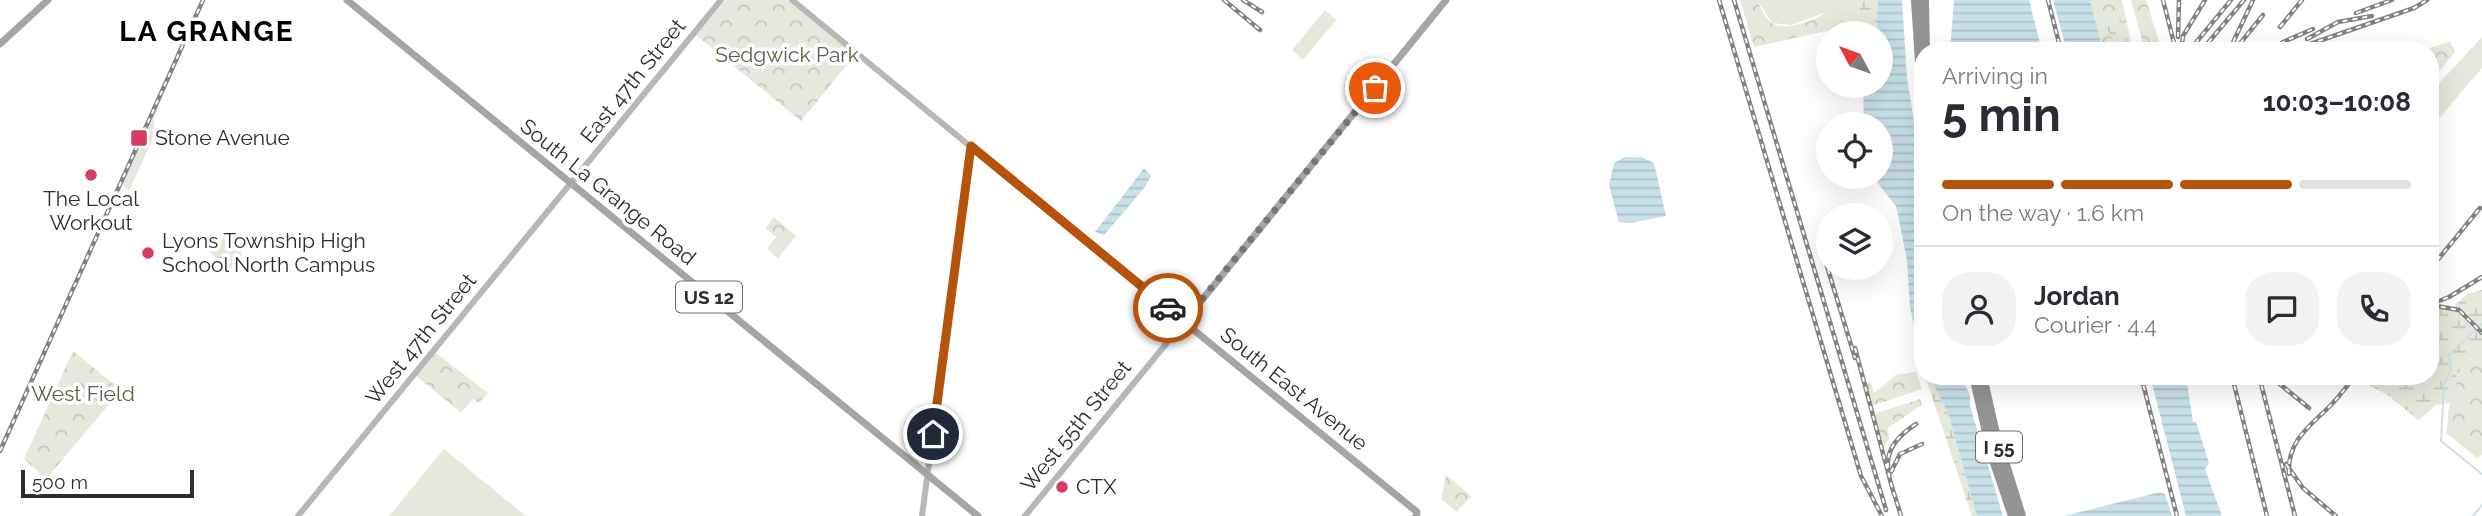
<!DOCTYPE html>
<meta charset="utf-8">
<style>
body{margin:0;font-family:Raleway,sans-serif;background:#f2f2f3;color:#2b2b33;height:100vh;display:flex;flex-direction:column;font-size:26px;white-space:nowrap}
*{box-sizing:border-box;margin:0}
p{font-size:23px;color:#7c7c81}
.icon{flex:none;width:38px;height:38px;fill:none;stroke:currentColor;stroke-width:2;stroke-linecap:round;stroke-linejoin:round}
.map{position:relative;flex:1;overflow:hidden}
.drawer{position:absolute;left:1914px;top:42px;width:525px;height:343px;display:flex;flex-direction:column;background:#fff;border-radius:28px;box-shadow:0 7px 28px #0002}
.drawer>*{flex:none}
.needle{width:46px;rotate:311deg}
.tools{position:absolute;left:1816px;top:21px;display:grid;gap:14px}
.tools a{display:grid;place-items:center;width:77px;height:77px;border-radius:50%;background:#fff;box-shadow:0 7px 28px #0002;font-size:35px}
.scale{position:absolute;left:21px;bottom:18px;width:173px;box-sizing:border-box;padding-left:7px;border:4px solid #2d2d2d;border-top:0;font-size:19px;line-height:24px;white-space:nowrap;color:#2d2d2d;-webkit-text-stroke:5px #fff;paint-order:stroke}
.pin{position:absolute;display:grid;place-items:center;width:60px;height:60px;color:#fff;margin:-30px;border:4px solid #fff;border-radius:50%;box-shadow:0 2px 7px #0007}
.courier{position:absolute;display:grid;place-items:center;width:70px;height:70px;margin:-35px;border:5px solid #b45309;border-radius:50%;background:#fff;color:#222;box-shadow:0 2px 9px #0007}
.head em{font-style:normal;font-weight:700}
.head div{display:flex;flex-direction:column-reverse}
.head{display:flex;align-items:center;justify-content:space-between;height:119px;padding:0 28px}
h1{font-size:46px;font-weight:700;line-height:52px}
.bar{display:grid;grid-template-columns:repeat(4,1fr);gap:10px 7px;align-content:center;height:84px;padding:0 28px}
.bar i{height:9px;border-radius:5px;background:#e1e1e2}
.bar .current{background:#b45309}
.bar p{grid-column:span 4}
.line{display:flex;align-items:center;gap:18px;padding:0 28px;border-top:2px solid #e1e1e2}
.line div{flex:1}
.round{display:grid;place-items:center;flex:none;width:74px;height:74px;border-radius:28px;background:#f2f2f3}
.map>svg:first-child{display:block}
.grass{fill:#e5e9db}
.forest{fill:url(#forest-crowns)}
.wetland{fill:url(#wetland-marsh)}
.water{fill:url(#water-rules)}
.lines{fill:none;stroke-linecap:round;stroke-linejoin:round}
.stream{stroke:#c8e1e8;stroke-width:2}
.secondary{stroke:#b7b7b7;stroke-width:6}
.primary{stroke:#a5a5a5;stroke-width:7}
.highway{stroke:#949494;stroke-width:10}
.rail-casing{stroke:#828282;stroke-width:4.5}
.rail{stroke:#fff;stroke-width:2;stroke-dasharray:5;stroke-linecap:butt}
.done{stroke:#767676;stroke-width:7;stroke-dasharray:0 12.6}
.route{stroke:#b45309;stroke-width:9}
.poi-dot{fill:#d73c60;stroke:#fff;stroke-width:2.5}
.labels{text-anchor:middle;stroke-width:7;stroke-linejoin:round;paint-order:stroke}
.shield{fill:#fff;stroke:#6c6c6c;stroke-width:2}
.shield-label{font-size:19px;font-weight:bold;fill:#2d2d2d}
.park-label{font-size:21px;fill:#56643e;stroke:#fff}
.street-label{font-size:21px;fill:#2d2d2d;stroke:#fff}
.poi-label{font-size:21px;fill:#2d2d2d;stroke:#fff;text-anchor:start}
.district-label{font-size:28px;font-weight:bold;letter-spacing:2px;fill:#000;stroke:#fff}
</style>
<div class="map">
<svg width="2482" height="516" viewBox="0 0 2482 516">
<defs>
<pattern id="forest-crowns" width="20" height="18" patternUnits="userSpaceOnUse" patternTransform="scale(1.75)"><rect width="20" height="18" fill="#e5e9db"/><path d="M2 6a3 3 0 1 1 6 0M12 15a3 3 0 1 1 6 0" fill="none" stroke="#c5c8bc"/></pattern>
<pattern id="wetland-marsh" width="20" height="14" patternUnits="userSpaceOnUse" patternTransform="scale(1.75)"><rect width="20" height="14" fill="#e5e9db"/><path d="M1 5h8M5 5V1M11 12h8M15 12V8" fill="none" stroke="#c5c8bc"/></pattern>
<pattern id="water-rules" width="6" height="5" patternUnits="userSpaceOnUse" patternTransform="scale(1.75)"><rect width="6" height="5" fill="#c8e1e8"/><path d="M0 2.5h6" fill="none" stroke="#acc1c7"/></pattern>
</defs>
<rect width="100%" height="100%" fill="#fff"/>
<g class="grass">
<polygon points="1757,0 1859,0 1861,33 1852,33 1827,12 1791,25 1772,23"/>
<polygon points="1325,10 1336,20 1303,60 1292,50"/>
<polygon points="2482,37 2482,68 2431,128 2431,92"/>
<polygon points="181,53 155,115 152,141 129,191 122,184"/>
<polygon points="444,449 526,516 389,516"/>
</g>
<g class="forest">
<polygon points="726,0 787,0 855,55 801,121 696,35"/>
<path d="M1740,0h17c4,8 8,19 16,24 14,7 42,-4 54,-12l18,15 -91,20z"/>
<polygon points="2090,0 2122,0 2133,51 2103,51"/>
<polygon points="2131,0 2146,0 2162,51 2145,51"/>
<polygon points="2450,41 2455,52 2431,81 2431,51 2423,51"/>
<polygon points="774,217 796,236 778,258 767,249 776,237 765,228"/>
<polygon points="230,231 243,241 241,257 230,269 207,250 215,239 220,242"/>
<polygon points="73,351 121,390 46,479 24,459"/>
<polygon points="435,352 488,393 479,403 473,399 461,413 415,375"/>
<path d="M2476,352l6,2v101l-5,3 -31,-25c3,-10 1,-23 4,-29 6,-16 5,-10 6,-28z"/>
<polygon points="1916,372 1922,389 1872,406 1865,382 1871,383 1874,393 1896,375"/>
<polygon points="1920,399 1922,405 1888,428 1889,439 1884,447 1874,414"/>
<polygon points="1446,475 1471,496 1457,512 1441,499"/>
</g>
<g class="wetland">
<polygon points="1859,0 1878,0 1876,31 1861,33"/>
<polygon points="2120,14 2127,39 2125,51 2107,51 2113,40 2106,27"/>
<polygon points="2482,290 2482,354 2476,352 2456,376 2457,392 2450,403 2436,405 2418,420 2389,396 2363,382 2367,376 2431,376 2431,309 2452,308 2467,294"/>
<polygon points="1925,376 1929,376 1948,413 1977,516 1972,516"/>
</g>
<g class="water">
<polygon points="1878,0 1902,0 1907,78 1923,178 1923,364 1910,307 1907,260 1898,215 1896,206 1876,181 1875,177 1881,177 1881,124 1864,124 1863,86 1881,86 1881,33 1867,33 1876,31"/>
<polygon points="1954,0 2029,0 2042,51 1950,51"/>
<polygon points="2053,0 2090,0 2103,51 2067,51"/>
<polygon points="1624,157 1642,157 1654,163 1666,216 1631,223 1619,222 1609,185 1614,163"/>
<polygon points="1144,168 1151,176 1145,187 1104,235 1095,232"/>
<polygon points="1929,376 1961,377 1970,395 1970,406 2003,516 1977,516 1948,413"/>
<polygon points="2150,376 2186,376 2193,422 2196,422 2209,463 2205,469 2222,516 2186,516"/>
<polygon points="2160,492 2165,494 2172,516 2064,516"/>
</g>
<g class="lines">
<g class="stream">
<polyline points="2482,324 2449,355 2451,370 2444,385 2441,441 2482,474"/>
<polyline points="2473,516 2482,505"/>
</g>
<g class="secondary">
<polyline points="792,0 1184,322 1025,516"/>
<polyline points="298,516 721,0"/>
<polyline points="922,516 971,146"/>
</g>
<g class="primary">
<polyline points="347,0 978,516"/>
<polyline points="0,44 48,0"/>
<polyline points="1416,516 1417,512 1184,322 1446,0"/>
</g>
<g class="highway">
<polyline points="1916,0 1923,109"/>
<polyline points="1924,0 1925,51"/>
<polyline points="1974,376 1992,454 2013,516"/>
<polyline points="1982,376 1994,429 2021,516"/>
</g>
<g class="rail-casing">
<g id="rail">
<polyline points="1224,0 1260,30"/>
<polyline points="1243,0 1262,12"/>
<polyline points="1719,0 1861,476 1882,516"/>
<polyline points="1734,0 1886,510"/>
<polyline points="2048,0 2061,51"/>
<polyline points="2163,0 2176,51"/>
<polyline points="2356,13 2392,0"/>
<polyline points="2280,27 2302,0"/>
<polyline points="2178,37 2179,0"/>
<polyline points="2307,39 2338,22 2372,16"/>
<polyline points="2202,50 2244,0"/>
<polyline points="2181,51 2183,36 2205,0"/>
<polyline points="2189,51 2231,0"/>
<polyline points="2229,51 2253,0"/>
<polyline points="2234,51 2263,15"/>
<polyline points="2273,51 2283,42 2313,29"/>
<polyline points="2290,51 2414,8 2427,0"/>
<polyline points="1822,250 1855,358"/>
<polyline points="2431,268 2480,208"/>
<polyline points="2431,290 2436,283"/>
<polyline points="2434,303 2449,297 2482,277"/>
<polyline points="2431,305 2459,310 2482,333"/>
<polyline points="1855,348 1889,476"/>
<polyline points="2141,376 2177,516"/>
<polyline points="2232,376 2267,516"/>
<polyline points="2259,376 2295,516"/>
<polyline points="2270,376 2309,408"/>
<polyline points="0,451 203,0"/>
<polyline points="2286,464 2303,488 2336,516"/>
<polyline points="1891,472 1900,454 1922,444"/>
<path d="M2289,474c-2,-33 20,-47 41,-68 9,-9 17,-20 25,-30"/>
<path d="M1901,516c-12,-42 -28,-64 15,-92"/>
</g>
</g>
<use href="#rail" class="rail"/>
</g>
<g class="lines">
<polyline class="done" points="1168,308 1184,321 1375,88"/>
<polyline class="route" points="933,434 971,146 1168,308"/>
</g>
<g class="poi-dot">
<rect x="130" y="129" width="18" height="18" rx="3.5"/>
<circle cx="91" cy="175" r="7"/>
<circle cx="148" cy="253" r="7"/>
<circle cx="1062" cy="487" r="7"/>
</g>
<g class="labels">
<g class="shield">
<rect x="676" y="281.5" width="66" height="31" rx="5"/>
<rect x="1976" y="431.5" width="46" height="31" rx="5"/>
</g>
<g class="shield-label">
<text x="709" y="304">US 12</text>
<text x="1999" y="454">I 55</text>
</g>
<g class="park-label">
<text x="787" y="62">Sedgwick Park</text>
<text x="83" y="401">West Field</text>
</g>
<g class="street-label">
<text transform="translate(633 81) rotate(-51)" y="7">East 47th Street</text>
<text transform="translate(608 192) rotate(39)" y="7">South La Grange Road</text>
<text transform="translate(421 339) rotate(-51)" y="7">West 47th Street</text>
<text transform="translate(1294 389) rotate(39)" y="7">South East Avenue</text>
<text transform="translate(1076 426) rotate(-51)" y="7">West 55th Street</text>
</g>
<g class="poi-label">
<text x="155" y="145">Stone Avenue</text>
<text x="91" y="206" text-anchor="middle">The Local<tspan x="91" dy="24">Workout</tspan></text>
<text x="162" y="248">Lyons Township High<tspan x="162" dy="24">School North Campus</tspan></text>
<text x="1076" y="494">CTX</text>
</g>
<g class="district-label">
<text x="207" y="41">LA GRANGE</text>
</g>
</g>
</svg>
<div class="tools">
<a><svg class="needle" viewBox="-14 -14 28 28"><path d="M0-13l5 13h-10z" fill="#e53935"/><path d="M0 13l5-13h-10z" fill="#7c7c81"/></svg></a>
<a><svg class="icon" aria-label="locate" viewBox="0 0 24 24"><circle cx="12" cy="12" r="6"/><path d="M12 2v4M12 18v4M2 12h4M18 12h4"/></svg></a>
<a><svg class="icon" aria-label="layers" viewBox="0 0 24 24"><path d="M12 4l9 5-9 5-9-5zM3 14l9 5 9-5"/></svg></a>
</div>
<div class="scale">500 m</div>
<div class="pin" style="left:1375px;top:88px;background:#ea580c"><svg class="icon" aria-label="bag" viewBox="0 0 24 24"><path d="M5 8h14l-1 12H6zM9 8a3 3 0 0 1 6 0"/></svg></div>
<div class="pin" style="left:933px;top:434px;background:#1f2937"><svg class="icon" aria-label="home" viewBox="0 0 24 24"><path d="M3 11l9-7 9 7M6 9v11h12V9"/></svg></div>
<div class="courier" style="left:1168px;top:308px"><svg class="icon" aria-label="car" viewBox="0 0 24 24"><path d="M5 17H2v-5l4-1 3-4h7l3 4 3 1v5h-3M9 17h6M6 11h13"/><circle cx="7" cy="17" r="2"/><circle cx="17" cy="17" r="2"/></svg></div>
<section class="drawer">
<div class="head"><div><h1>5 min</h1><p>Arriving in</p></div><em>10:03–10:08</em></div>
<div class="bar"><i class="current"></i><i class="current"></i><i class="current"></i><i></i><p>On the way · 1.6 km</p></div>
<div class="line" style="height:126px"><a class="round"><svg class="icon" aria-label="person" viewBox="0 0 24 24"><circle cx="12" cy="8" r="4"/><path d="M4 21q1-7 8-7t8 7"/></svg></a><div><b>Jordan</b><p>Courier · 4.4</p></div><a class="round"><svg class="icon" aria-label="chat" viewBox="0 0 24 24"><path d="M4 5h16v11H9l-5 4z"/></svg></a><a class="round"><svg class="icon" aria-label="phone" viewBox="0 0 24 24"><path d="M5 4h4l2 5-3 2q2 4 5 5l2-3 5 2v4C11 20 4 13 5 4z"/></svg></a></div>
</section>
</div>
